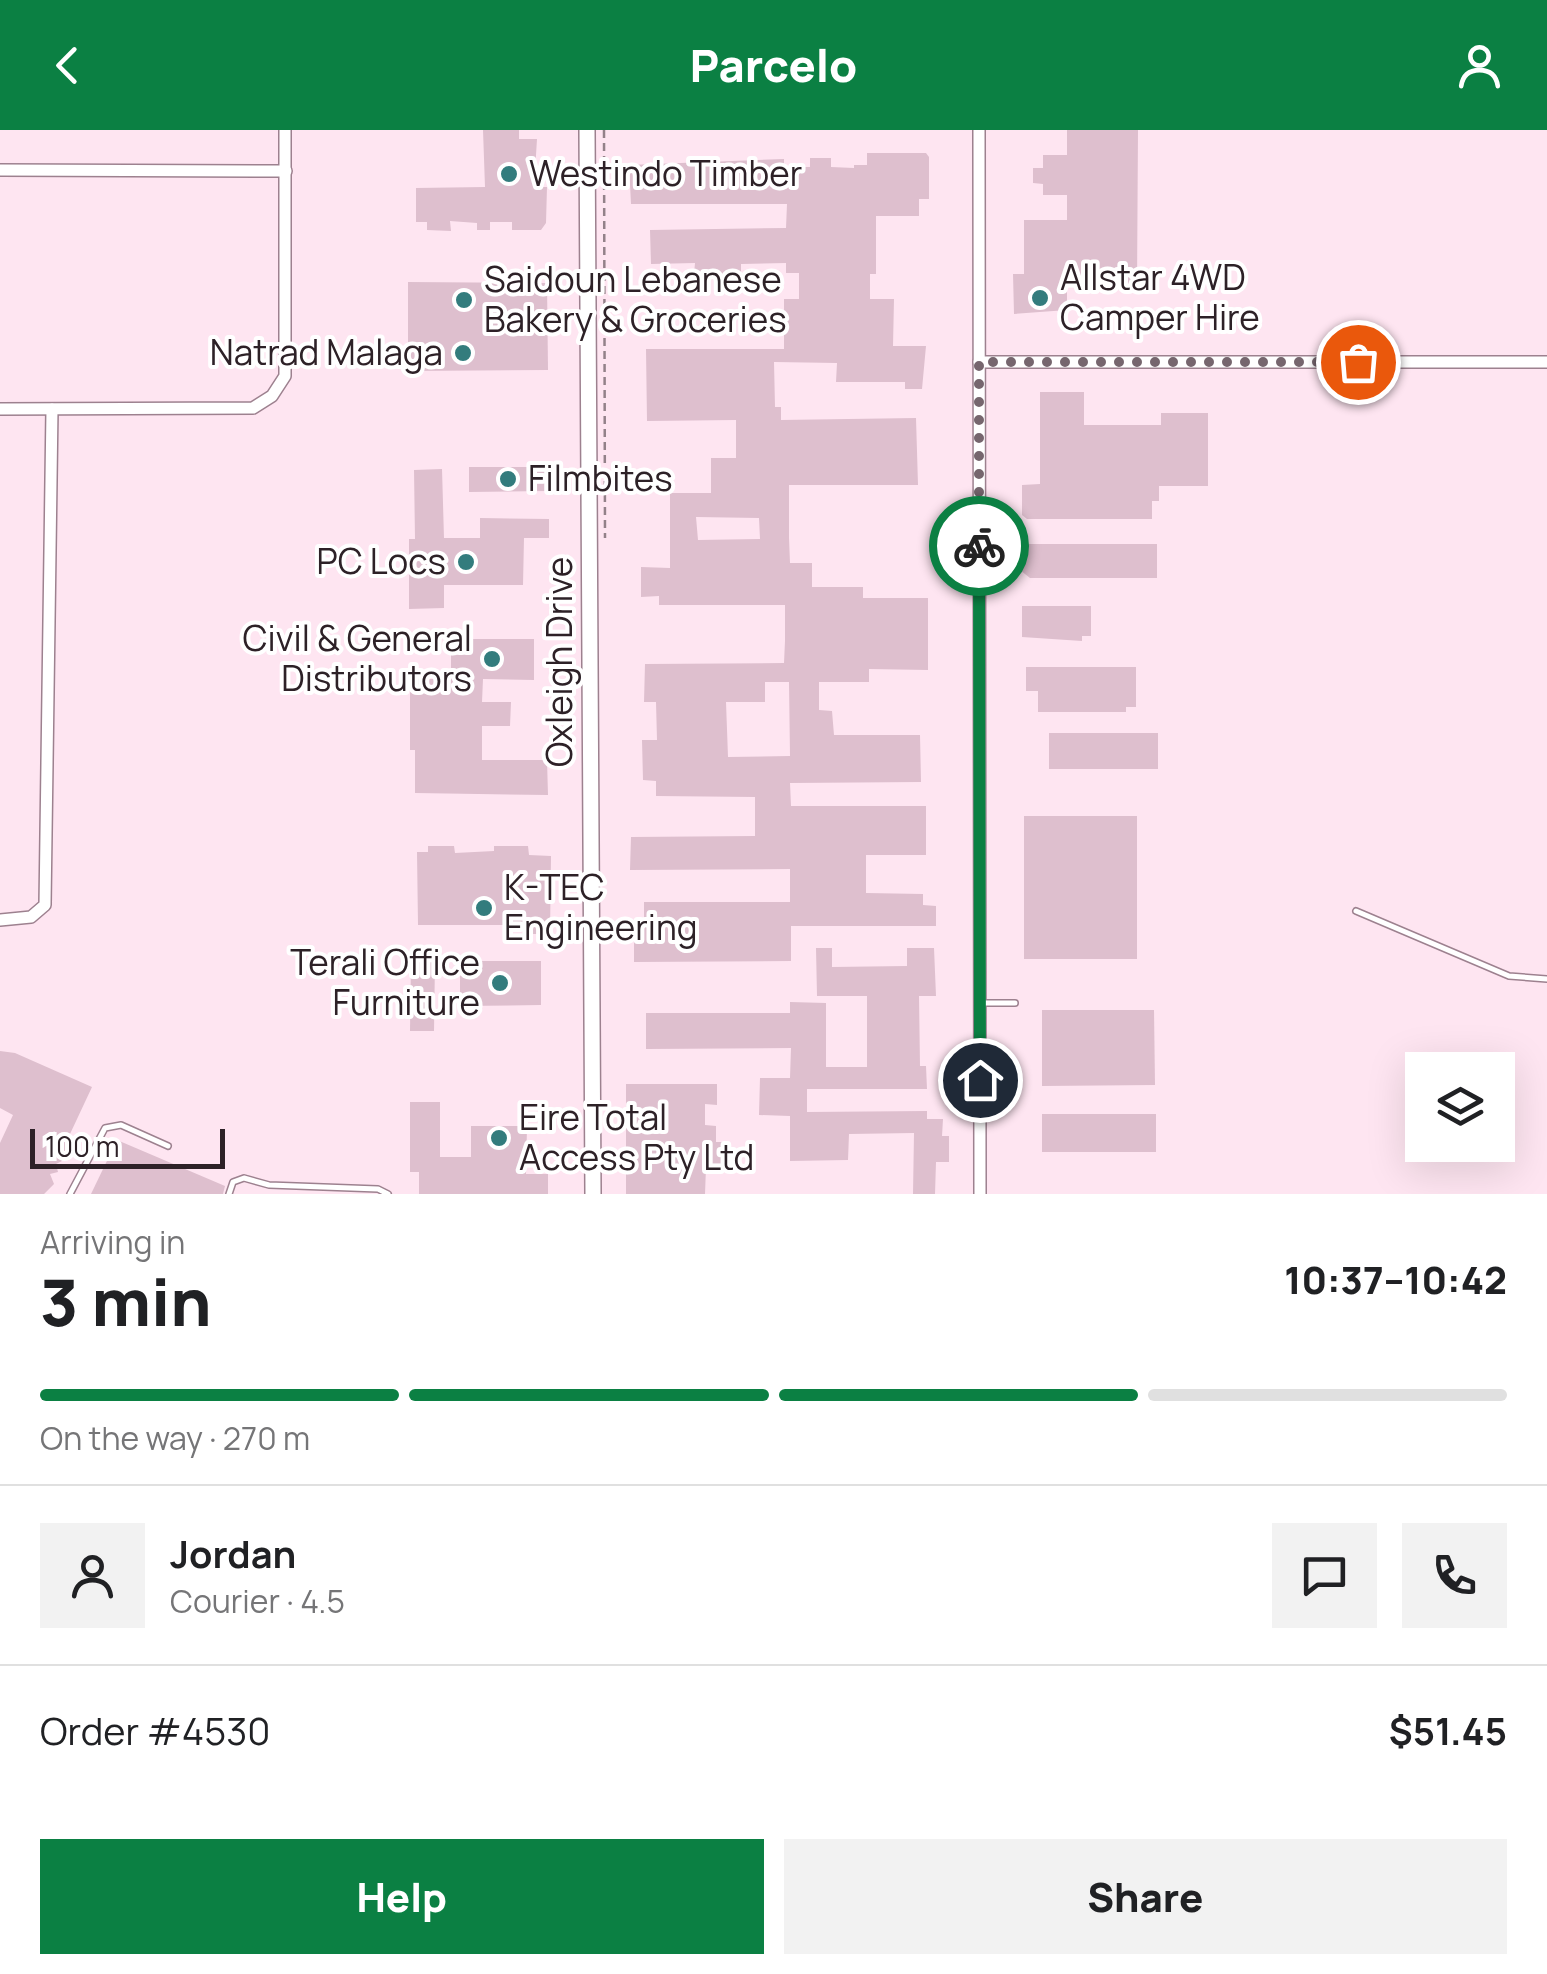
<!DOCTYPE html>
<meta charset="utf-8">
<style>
body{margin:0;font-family:Manrope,sans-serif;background:#f2f2f2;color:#202124;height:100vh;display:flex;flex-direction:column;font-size:38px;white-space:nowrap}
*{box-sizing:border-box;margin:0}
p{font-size:32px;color:#757577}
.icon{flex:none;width:55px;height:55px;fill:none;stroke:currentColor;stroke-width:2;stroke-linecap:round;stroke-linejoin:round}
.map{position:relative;height:1064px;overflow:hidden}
.side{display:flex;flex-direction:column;background:#fff;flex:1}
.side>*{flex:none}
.fabs{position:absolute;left:1405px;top:922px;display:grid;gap:20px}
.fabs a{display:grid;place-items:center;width:110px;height:110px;border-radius:0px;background:#fff;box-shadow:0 10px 40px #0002;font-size:50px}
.scale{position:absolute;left:30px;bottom:25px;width:195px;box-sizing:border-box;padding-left:10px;border:5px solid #2d2127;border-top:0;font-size:28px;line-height:35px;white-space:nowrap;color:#2d2127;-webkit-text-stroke:8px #fff;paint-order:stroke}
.pin{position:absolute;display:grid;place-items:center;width:85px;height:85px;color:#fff;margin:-42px;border:5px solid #fff;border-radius:50%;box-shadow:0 2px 10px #0007}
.courier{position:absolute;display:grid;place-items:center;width:100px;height:100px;margin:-50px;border:8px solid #0b8043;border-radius:50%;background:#fff;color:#222;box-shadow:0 2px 12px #0007}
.headline em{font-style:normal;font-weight:800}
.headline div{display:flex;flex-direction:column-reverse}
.headline{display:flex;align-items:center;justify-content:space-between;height:170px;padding:0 40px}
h1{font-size:65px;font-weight:800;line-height:75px}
.bar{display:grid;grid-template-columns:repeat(4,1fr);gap:15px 10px;align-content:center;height:120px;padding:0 40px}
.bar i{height:12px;border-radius:8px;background:#e0e0e0}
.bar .on{background:#0b8043}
.bar p{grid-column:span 4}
.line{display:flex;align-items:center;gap:25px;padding:0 40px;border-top:2px solid #e0e0e0}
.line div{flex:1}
.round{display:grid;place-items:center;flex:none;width:105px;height:105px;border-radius:0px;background:#f2f2f2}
.button{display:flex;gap:20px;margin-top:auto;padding:20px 40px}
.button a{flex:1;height:115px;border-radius:0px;background:#0b8043;color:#fff;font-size:40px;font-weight:800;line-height:115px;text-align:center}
.button a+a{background:#f2f2f2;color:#202124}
header{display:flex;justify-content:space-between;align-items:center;height:130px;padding:0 40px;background:#0b8043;color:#fff;font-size:45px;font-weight:800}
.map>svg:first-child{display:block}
.building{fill:#debfce;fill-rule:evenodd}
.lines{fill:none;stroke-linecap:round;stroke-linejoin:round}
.lane-casing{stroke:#9d818f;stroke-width:8}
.street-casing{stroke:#9d818f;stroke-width:14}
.secondary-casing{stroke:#9d818f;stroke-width:18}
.path{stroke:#938189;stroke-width:2.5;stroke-dasharray:8 5;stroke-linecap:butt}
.lane{stroke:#fff;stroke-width:5}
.street{stroke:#fff;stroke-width:11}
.secondary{stroke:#fff;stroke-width:15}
.done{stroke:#76666e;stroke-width:10;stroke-dasharray:0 18}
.route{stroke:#0b8043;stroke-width:12}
.poi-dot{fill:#337c7d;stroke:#fff;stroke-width:4}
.labels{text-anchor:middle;stroke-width:8;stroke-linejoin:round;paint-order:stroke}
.poi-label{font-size:35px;fill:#2d2127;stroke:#fff;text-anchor:start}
.street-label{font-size:35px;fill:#2d2127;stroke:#fff}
</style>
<header><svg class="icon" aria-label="back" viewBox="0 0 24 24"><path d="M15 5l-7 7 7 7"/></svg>Parcelo<svg class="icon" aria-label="person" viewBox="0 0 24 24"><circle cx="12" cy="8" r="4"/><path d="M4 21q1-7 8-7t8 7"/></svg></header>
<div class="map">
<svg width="1547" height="1064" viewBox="0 0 1547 1064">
<rect width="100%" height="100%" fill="#fee5f1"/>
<g class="building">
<polygon points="483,0 519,0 519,9 537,9 534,57 547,57 546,93 541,100 512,100 512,92 490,92 490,100 477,100 477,93 450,91 451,101 427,100 427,92 416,92 416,58 485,57"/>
<polygon points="1067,0 1138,0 1137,158 1126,158 1126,149 1078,148 1078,157 1067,157 1067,180 1014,184 1013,144 1024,144 1024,90 1067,90 1067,65 1043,65 1043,54 1033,53 1033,38 1043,38 1043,25 1067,25"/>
<path d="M867,23h59l3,4v42h-10v17h-43v58h-6v25h24l-1,47h33l-4,43h-17v-7h-69l1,-19 -63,-1 1,45h6v13l135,-2 2,67h-129v53l1,25h22v24h51v11h65v72l-59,-1v13h-50v28l13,1 2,24h86l1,47 -131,1 1,23h135v49h-60v38l57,1v11l13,1v20h-145v35l-157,1v-38h10v-22h146v-33l-160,1 1,-33 124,-1v-39l-99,-1v-15l-13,-1 -1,-40h15l-1,-38h-12l1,-38 139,-1 1,-22v-36h-126v-9l-18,1v-30l29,1v-75h41v-35h25v-38l-89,1 -1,-72h138v-50h15v-26h-13v-10l-45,1v10h-47l1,-11 -44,1 -1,-34 136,-2 1,-24h-156l-2,-39 155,-6v8h26v-9h21v9l23,1v-3h13zM696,387l63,1 1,21 -62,1zM765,552h24l1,74 -62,1 -2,-55h39z"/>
<polygon points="408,152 547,153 548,240 408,241"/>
<polygon points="1040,262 1084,262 1084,295 1161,295 1161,283 1208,283 1208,356 1159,356 1159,371 1152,371 1152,389 1027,389 1022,385 1022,355 1040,354"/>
<polygon points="469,337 547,337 546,361 469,362"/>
<polygon points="442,339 444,408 480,408 480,388 549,389 549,408 524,408 523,455 444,455 444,478 409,479 409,409 415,409 414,340"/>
<polygon points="1020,414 1157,414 1157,448 1030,448 1020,440"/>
<polygon points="1022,476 1091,476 1091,506 1082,506 1082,511 1022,507"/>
<polygon points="451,509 534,509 534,550 483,549 482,572 511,572 510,596 482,596 482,630 547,630 548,665 415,663 415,620 410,620 410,549 451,549"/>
<polygon points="1026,537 1136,537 1136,577 1126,577 1126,582 1038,582 1038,561 1026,561"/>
<rect x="1049" y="603" width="109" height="36"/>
<rect x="1024" y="686" width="113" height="143"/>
<polygon points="428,716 454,716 455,723 494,721 494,716 528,716 529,725 551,726 550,804 526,804 526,795 418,795 417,722 428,722"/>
<polygon points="816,818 832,818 832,837 907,836 907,818 934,818 936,866 919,866 920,936 926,936 927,959 807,959 807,982 927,981 927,989 943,989 942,1006 949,1006 949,1032 936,1032 935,1064 913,1064 914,1003 849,1004 848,1030 790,1031 790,986 759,985 760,948 790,948 791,918 646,919 646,883 790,883 790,872 826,873 826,937 867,937 867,866 817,866"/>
<polygon points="411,830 435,830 434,901 410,901"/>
<polygon points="460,831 541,831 541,875 460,876"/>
<polygon points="1042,880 1154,880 1155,955 1042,956"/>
<polygon points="0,921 15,923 92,957 70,1004 72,1010 65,1012 67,1020 60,1024 62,1031 56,1034 58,1042 50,1044 54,1054 44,1064 0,1064 0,1013 13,985 0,978"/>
<polygon points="626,954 717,954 717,975 705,974 705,995 716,996 716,1012 726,1012 726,1037 706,1037 705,1064 626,1064"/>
<polygon points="410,972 440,972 440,1027 471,1027 471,996 527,996 526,1044 548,1044 548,1064 419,1064 419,1042 410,1042"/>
<rect x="1042" y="984" width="114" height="38"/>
<polygon points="117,1010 225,1056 223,1064 91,1064"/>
</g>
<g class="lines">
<g class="lane-casing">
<g id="lane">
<polyline points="1356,781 1509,846 1547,849"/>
<polyline points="983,873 1015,873"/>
<polyline points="70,1064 105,998 121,995 168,1016"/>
<polyline points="229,1064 233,1052 244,1048 269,1055 378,1059 388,1064"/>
</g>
</g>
<g class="street-casing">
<g id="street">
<polyline points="979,0 980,1064"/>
<polyline points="0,40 286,41"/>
<polyline points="979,232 1547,232"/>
<polyline points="0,279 253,278 272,266 285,246 285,0"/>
<polyline points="0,790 31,787 45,775 52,279"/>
</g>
</g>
<g class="secondary-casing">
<polyline id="secondary" points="587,0 593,1064"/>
</g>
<polyline class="path" points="604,0 605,408"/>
<use href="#lane" class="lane"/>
<use href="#street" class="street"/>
<use href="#secondary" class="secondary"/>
</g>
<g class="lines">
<polyline class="done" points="979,416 979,232 1358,232"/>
<polyline class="route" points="979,416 980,950"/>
</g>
<g class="poi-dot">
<circle cx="509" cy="44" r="10"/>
<circle cx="1040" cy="168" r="10"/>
<circle cx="464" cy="170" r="10"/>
<circle cx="463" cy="223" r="10"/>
<circle cx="508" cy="349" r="10"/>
<circle cx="466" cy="432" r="10"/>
<circle cx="492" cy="529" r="10"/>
<circle cx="484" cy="778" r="10"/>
<circle cx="500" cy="853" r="10"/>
<circle cx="499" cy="1008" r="10"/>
</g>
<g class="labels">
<g class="poi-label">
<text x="529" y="56">Westindo Timber</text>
<text x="1060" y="160">Allstar 4WD<tspan x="1060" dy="40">Camper Hire</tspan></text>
<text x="484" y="162">Saidoun Lebanese<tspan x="484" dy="40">Bakery &amp; Groceries</tspan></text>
<text x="443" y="235" text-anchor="end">Natrad Malaga</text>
<text x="528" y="361">Filmbites</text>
<text x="446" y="444" text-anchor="end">PC Locs</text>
<text x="472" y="521" text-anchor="end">Civil &amp; General<tspan x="472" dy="40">Distributors</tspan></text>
<text x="504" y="770">K-TEC<tspan x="504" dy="40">Engineering</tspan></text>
<text x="480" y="845" text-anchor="end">Terali Office<tspan x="480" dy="40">Furniture</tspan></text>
<text x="519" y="1000">Eire Total<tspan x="519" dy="40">Access Pty Ltd</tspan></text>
</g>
<g class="street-label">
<text transform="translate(560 532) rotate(-90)" y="12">Oxleigh Drive</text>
</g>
</g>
</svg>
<div class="fabs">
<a><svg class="icon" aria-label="layers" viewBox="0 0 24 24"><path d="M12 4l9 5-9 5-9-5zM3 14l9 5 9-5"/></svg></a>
</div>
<div class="scale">100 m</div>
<div class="pin" style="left:1358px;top:232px;background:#ea580c"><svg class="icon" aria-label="bag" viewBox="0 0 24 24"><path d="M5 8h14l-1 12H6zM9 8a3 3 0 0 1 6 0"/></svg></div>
<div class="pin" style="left:980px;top:950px;background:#1f2937"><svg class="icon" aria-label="home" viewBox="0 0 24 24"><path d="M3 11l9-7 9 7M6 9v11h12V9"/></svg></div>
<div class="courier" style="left:979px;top:416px"><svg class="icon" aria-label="bike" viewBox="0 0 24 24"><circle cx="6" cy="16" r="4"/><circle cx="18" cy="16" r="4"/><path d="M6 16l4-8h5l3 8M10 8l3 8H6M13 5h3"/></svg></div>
</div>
<section class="side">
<div class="headline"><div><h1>3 min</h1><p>Arriving in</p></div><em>10:37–10:42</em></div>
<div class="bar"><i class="on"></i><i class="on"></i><i class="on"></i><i></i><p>On the way · 270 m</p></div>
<div class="line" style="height:180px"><a class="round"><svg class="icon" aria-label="person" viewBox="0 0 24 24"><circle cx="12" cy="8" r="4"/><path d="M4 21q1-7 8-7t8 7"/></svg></a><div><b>Jordan</b><p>Courier · 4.5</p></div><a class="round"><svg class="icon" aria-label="chat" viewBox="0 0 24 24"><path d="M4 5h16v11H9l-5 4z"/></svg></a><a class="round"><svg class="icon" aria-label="phone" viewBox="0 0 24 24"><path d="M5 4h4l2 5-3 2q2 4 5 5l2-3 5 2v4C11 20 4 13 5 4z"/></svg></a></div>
<div class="line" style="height:130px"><div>Order #4530</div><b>$51.45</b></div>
<div class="button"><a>Help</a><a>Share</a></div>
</section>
